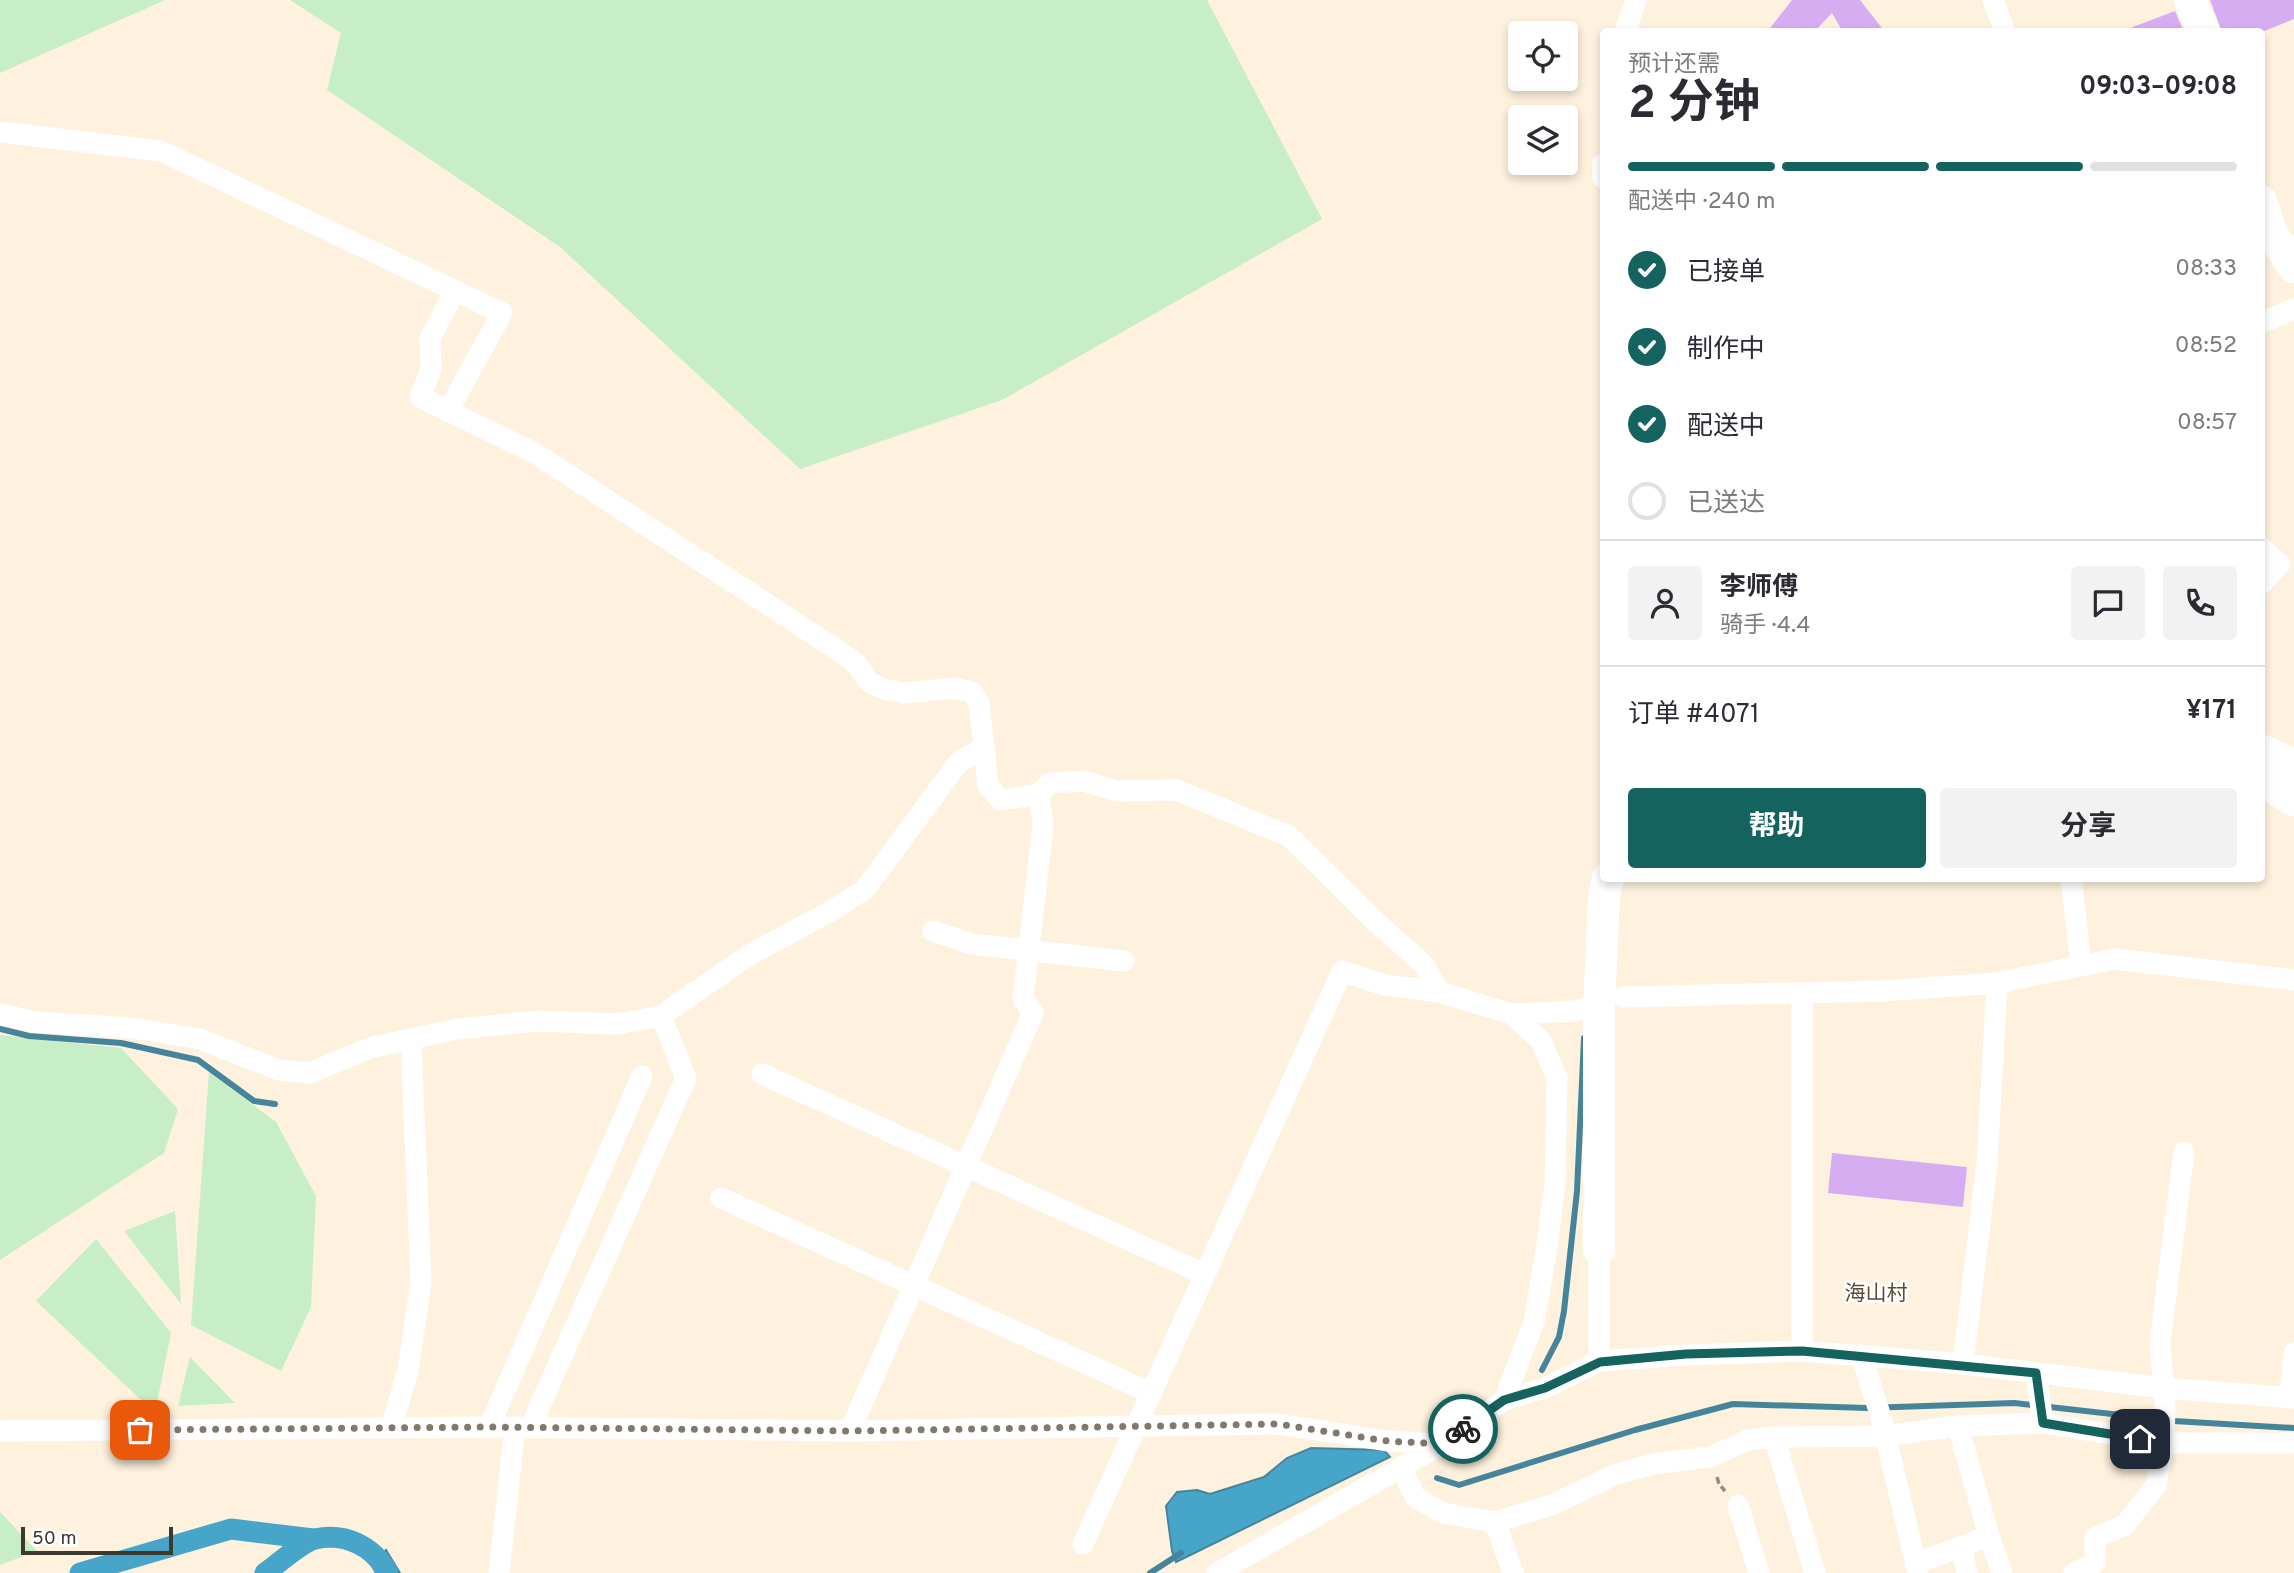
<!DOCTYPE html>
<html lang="zh">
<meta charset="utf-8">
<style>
body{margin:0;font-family:Overpass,"Noto Sans SC",sans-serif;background:#f2f2f3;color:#2b2b33;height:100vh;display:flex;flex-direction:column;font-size:26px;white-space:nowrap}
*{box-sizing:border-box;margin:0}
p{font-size:23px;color:#7c7c81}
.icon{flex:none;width:38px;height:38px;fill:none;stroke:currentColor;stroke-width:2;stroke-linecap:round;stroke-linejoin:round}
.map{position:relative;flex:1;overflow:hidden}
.sheet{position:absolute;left:1600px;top:28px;width:665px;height:854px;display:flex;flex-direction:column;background:#fff;border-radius:7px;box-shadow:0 4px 10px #0003}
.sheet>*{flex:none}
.tools{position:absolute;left:1508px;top:21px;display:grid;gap:14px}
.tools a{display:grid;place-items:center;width:70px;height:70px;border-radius:7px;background:#fff;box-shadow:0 4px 10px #0003;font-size:35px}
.scale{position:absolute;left:21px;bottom:18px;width:152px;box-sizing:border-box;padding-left:7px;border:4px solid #3e392f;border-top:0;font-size:19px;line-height:24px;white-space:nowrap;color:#3e392f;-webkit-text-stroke:5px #fff;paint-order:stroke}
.pin{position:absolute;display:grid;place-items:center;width:60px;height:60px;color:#fff;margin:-30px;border-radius:14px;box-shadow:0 4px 10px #0006}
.courier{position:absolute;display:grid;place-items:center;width:70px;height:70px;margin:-35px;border:5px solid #14635f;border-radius:50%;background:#fff;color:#222;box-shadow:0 2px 9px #0007}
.summary em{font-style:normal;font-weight:700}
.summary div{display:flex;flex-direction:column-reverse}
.summary{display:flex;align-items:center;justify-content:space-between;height:119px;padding:0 28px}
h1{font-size:46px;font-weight:700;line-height:52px}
.bar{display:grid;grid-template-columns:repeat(4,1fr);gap:10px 7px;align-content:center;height:84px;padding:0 28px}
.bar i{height:9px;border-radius:5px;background:#e1e1e2}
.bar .selected{background:#14635f}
.bar p{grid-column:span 4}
.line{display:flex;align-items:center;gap:18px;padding:0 28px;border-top:2px solid #e1e1e2}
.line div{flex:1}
.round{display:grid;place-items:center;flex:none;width:74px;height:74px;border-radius:7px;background:#f2f2f3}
ol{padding:0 28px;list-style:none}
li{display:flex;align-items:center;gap:21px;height:77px}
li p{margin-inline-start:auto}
li .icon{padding:7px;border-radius:50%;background:#14635f;color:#fff;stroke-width:4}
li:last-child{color:#7c7c81}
li i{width:38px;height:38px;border:4px solid #e1e1e2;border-radius:50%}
.action{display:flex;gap:14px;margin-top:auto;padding:14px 28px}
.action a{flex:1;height:80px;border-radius:7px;background:#14635f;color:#fff;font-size:28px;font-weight:700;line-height:80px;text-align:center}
.action a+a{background:#f2f2f3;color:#2b2b33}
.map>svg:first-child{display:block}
.green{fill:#c7eec7}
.water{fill:#48a5ca;stroke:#45859c;stroke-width:2}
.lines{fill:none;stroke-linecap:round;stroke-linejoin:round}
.stream{stroke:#45859c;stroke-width:6}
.canal{stroke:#48a5ca;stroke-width:21}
.building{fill:#d6adf1}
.path{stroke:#958c7e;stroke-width:3.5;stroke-dasharray:7 3.5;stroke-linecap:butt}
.minor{stroke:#fff;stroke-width:21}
.highway{stroke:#fff;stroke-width:32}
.done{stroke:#817a6c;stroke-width:7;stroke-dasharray:0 12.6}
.route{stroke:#14635f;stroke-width:9}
.labels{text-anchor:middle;stroke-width:5;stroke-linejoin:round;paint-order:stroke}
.quarter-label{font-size:21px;fill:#5a4d38;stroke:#fff}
</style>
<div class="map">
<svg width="2294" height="1573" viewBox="0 0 2294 1573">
<rect width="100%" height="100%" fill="#fef2de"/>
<g class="green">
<polygon points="0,0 165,0 0,73"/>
<polygon points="290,0 1207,0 1322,219 1002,400 800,469 560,247 327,90 341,33"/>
<polygon points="0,1035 121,1048 178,1109 164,1153 0,1260"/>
<polygon points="209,1072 276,1122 316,1196 311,1307 281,1371 191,1325"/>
<polygon points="175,1211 181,1304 124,1231"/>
<polygon points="96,1239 171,1333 155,1413 36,1301"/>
<polygon points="190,1357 235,1403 178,1406"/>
<polygon points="0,1512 37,1551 0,1565"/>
</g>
<g class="water">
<polygon points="1311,1448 1384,1450 1390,1457 1176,1562 1172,1551 1166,1506 1177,1492 1197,1490 1210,1494 1264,1477 1287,1458"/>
<polygon points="386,1550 400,1573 376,1573 372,1566"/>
</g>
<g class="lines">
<g class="stream">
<polyline points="0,1029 29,1036 121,1043 198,1060 254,1101 275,1104"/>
<polyline points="1542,1370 1559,1337 1564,1311 1577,1191 1584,1038"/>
<polyline points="1437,1478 1459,1485 1635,1430 1733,1404 1867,1408 2014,1403 2174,1421 2294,1428"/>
<polyline points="1150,1573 1181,1553"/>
</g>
<g class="canal">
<polyline points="80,1573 231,1529 313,1539"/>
<path d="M265,1573c13,-9 37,-31 50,-34 31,-7 59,8 73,34"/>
</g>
</g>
<g class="building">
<polygon points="1792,0 1860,0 1885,32 1843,32 1832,13 1814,32 1767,32"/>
<polygon points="2210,0 2294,0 2294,19 2262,32 2222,32"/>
<polygon points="2175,11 2184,32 2126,32 2125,30"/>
<polygon points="1832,1153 1967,1167 1963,1207 1828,1193"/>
</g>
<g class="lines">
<polyline class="path" points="1717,1477 1719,1484 1725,1491"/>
<g class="minor">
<polyline points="1993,0 2005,32"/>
<polyline points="1625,32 1636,0"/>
<polyline points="0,132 161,151 502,313 448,411 535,453 839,651 857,664 869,682 884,689 904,693 955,688 972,692 979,703 984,747 959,762 865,889 833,910 749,955 661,1016 617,1024 538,1021 457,1029 370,1048 310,1073 279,1070 200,1039 132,1028 35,1022 0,1014"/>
<polyline points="1603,164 1603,178"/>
<polyline points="2261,323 2294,309"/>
<polyline points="448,411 420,397 431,369 430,339 455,290"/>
<polyline points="2261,547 2280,564 2261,584"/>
<polyline points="984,747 988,786 1001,800 1039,794 1050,783 1083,781 1117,791 1176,790 1289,836 1376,922 1425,966 1439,992"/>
<polyline points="2071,878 2081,965"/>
<polyline points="933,931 972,944 1124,961"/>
<polyline points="1624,997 1882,991 1997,983 2115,959 2294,980"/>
<polyline points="1512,1014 1576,1011 1592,1005"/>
<polyline points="762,1074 1204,1274"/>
<polyline points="721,1198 1151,1393"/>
<polyline points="1599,1250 1599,1361"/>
<polyline points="1802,1351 1802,993"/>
<polyline points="1861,1355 1881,1417 1918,1573"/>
<polyline points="1963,1364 1987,1164 1997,983"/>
<polyline points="2036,1373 2043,1423"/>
<polyline points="2290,1397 2294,1353"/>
<polyline points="1958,1426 1989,1536 2002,1573"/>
<polyline points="489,1427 642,1076"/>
<polyline points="391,1428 408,1371 421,1282 411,1041"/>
<polyline points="530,1428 686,1078 661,1016"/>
<polyline points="0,1431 489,1427 850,1431 1278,1424 1387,1441 1442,1444"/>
<polyline points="850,1431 1033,1013 1023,999 1043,825 1039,794"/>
<polyline points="1774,1437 1815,1573"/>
<polyline points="1401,1467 1415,1497 1443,1513 1495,1522"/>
<polyline points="1738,1505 1759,1573"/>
<polyline points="1083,1544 1342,971 1384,985 1439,992 1512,1014 1541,1041 1557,1078 1555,1185 1546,1252 1534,1322 1504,1400"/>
<polyline points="1961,1547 1967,1573"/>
<polyline points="1915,1564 1989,1536"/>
<polyline points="499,1573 515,1427"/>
<polyline points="1217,1573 1442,1444 1504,1400 1545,1388 1599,1361 1686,1355 1802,1351 1963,1364 2164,1388 2294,1398"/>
<polyline points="1513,1573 1495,1522 1552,1505 1614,1475 1653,1464 1710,1457 1748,1440 1774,1437 1884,1436 1958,1426 2043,1423 2164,1443 2294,1443"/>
<polyline points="2074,1573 2095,1563 2095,1538 2125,1525 2156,1485 2164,1443 2165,1405 2160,1343 2184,1152"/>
</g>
<g class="highway">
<polyline points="2190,0 2204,32"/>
<polyline points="2261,201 2272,234 2294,267"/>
<polyline points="2261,750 2294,765"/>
<polyline points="2261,780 2294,800"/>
<polyline points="1599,1250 1599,1008 1604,895 1608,878"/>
</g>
</g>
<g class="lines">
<polyline class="done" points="140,1430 489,1427 850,1431 1278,1424 1387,1441 1442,1444 1463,1429"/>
<polyline class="route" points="1463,1429 1504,1400 1545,1388 1600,1362 1686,1354 1802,1351 2036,1373 2043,1423 2140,1439"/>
</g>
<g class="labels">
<g class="quarter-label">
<text x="1876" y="1300">海山村</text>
</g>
</g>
</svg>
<div class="tools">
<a><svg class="icon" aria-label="locate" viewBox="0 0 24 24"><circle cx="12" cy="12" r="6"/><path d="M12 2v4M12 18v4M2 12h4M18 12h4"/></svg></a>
<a><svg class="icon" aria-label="layers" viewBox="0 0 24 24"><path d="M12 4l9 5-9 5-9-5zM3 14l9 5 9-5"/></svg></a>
</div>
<div class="scale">50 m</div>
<div class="pin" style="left:140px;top:1430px;background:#ea580c"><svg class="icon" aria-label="bag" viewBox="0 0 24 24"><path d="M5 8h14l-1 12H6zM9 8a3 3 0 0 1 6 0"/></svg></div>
<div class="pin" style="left:2140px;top:1439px;background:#1f2937"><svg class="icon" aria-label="home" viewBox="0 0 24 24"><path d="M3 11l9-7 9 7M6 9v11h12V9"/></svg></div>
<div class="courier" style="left:1463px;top:1429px"><svg class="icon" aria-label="bike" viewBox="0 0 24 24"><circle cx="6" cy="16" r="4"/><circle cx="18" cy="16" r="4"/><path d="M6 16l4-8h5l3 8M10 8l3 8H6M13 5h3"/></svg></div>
<section class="sheet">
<div class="summary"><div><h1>2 分钟</h1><p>预计还需</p></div><em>09:03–09:08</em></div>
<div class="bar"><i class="selected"></i><i class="selected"></i><i class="selected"></i><i></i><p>配送中 · 240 m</p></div>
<ol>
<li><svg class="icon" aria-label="check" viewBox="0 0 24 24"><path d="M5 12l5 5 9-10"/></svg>已接单<p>08:33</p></li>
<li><svg class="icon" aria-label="check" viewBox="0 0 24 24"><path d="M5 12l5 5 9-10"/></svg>制作中<p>08:52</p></li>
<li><svg class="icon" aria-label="check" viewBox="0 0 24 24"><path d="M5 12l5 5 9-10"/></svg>配送中<p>08:57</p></li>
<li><i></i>已送达</li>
</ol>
<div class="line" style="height:126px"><a class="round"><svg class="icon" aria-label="person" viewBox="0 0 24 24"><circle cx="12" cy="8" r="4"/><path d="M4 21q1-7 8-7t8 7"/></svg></a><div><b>李师傅</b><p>骑手 · 4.4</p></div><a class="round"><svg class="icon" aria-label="chat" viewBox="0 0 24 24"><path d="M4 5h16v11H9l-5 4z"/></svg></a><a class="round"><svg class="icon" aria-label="phone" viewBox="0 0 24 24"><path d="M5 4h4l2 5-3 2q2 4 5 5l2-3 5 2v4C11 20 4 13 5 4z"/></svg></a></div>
<div class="line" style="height:91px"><div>订单 #4071</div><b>¥171</b></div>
<div class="action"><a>帮助</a><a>分享</a></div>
</section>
</div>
